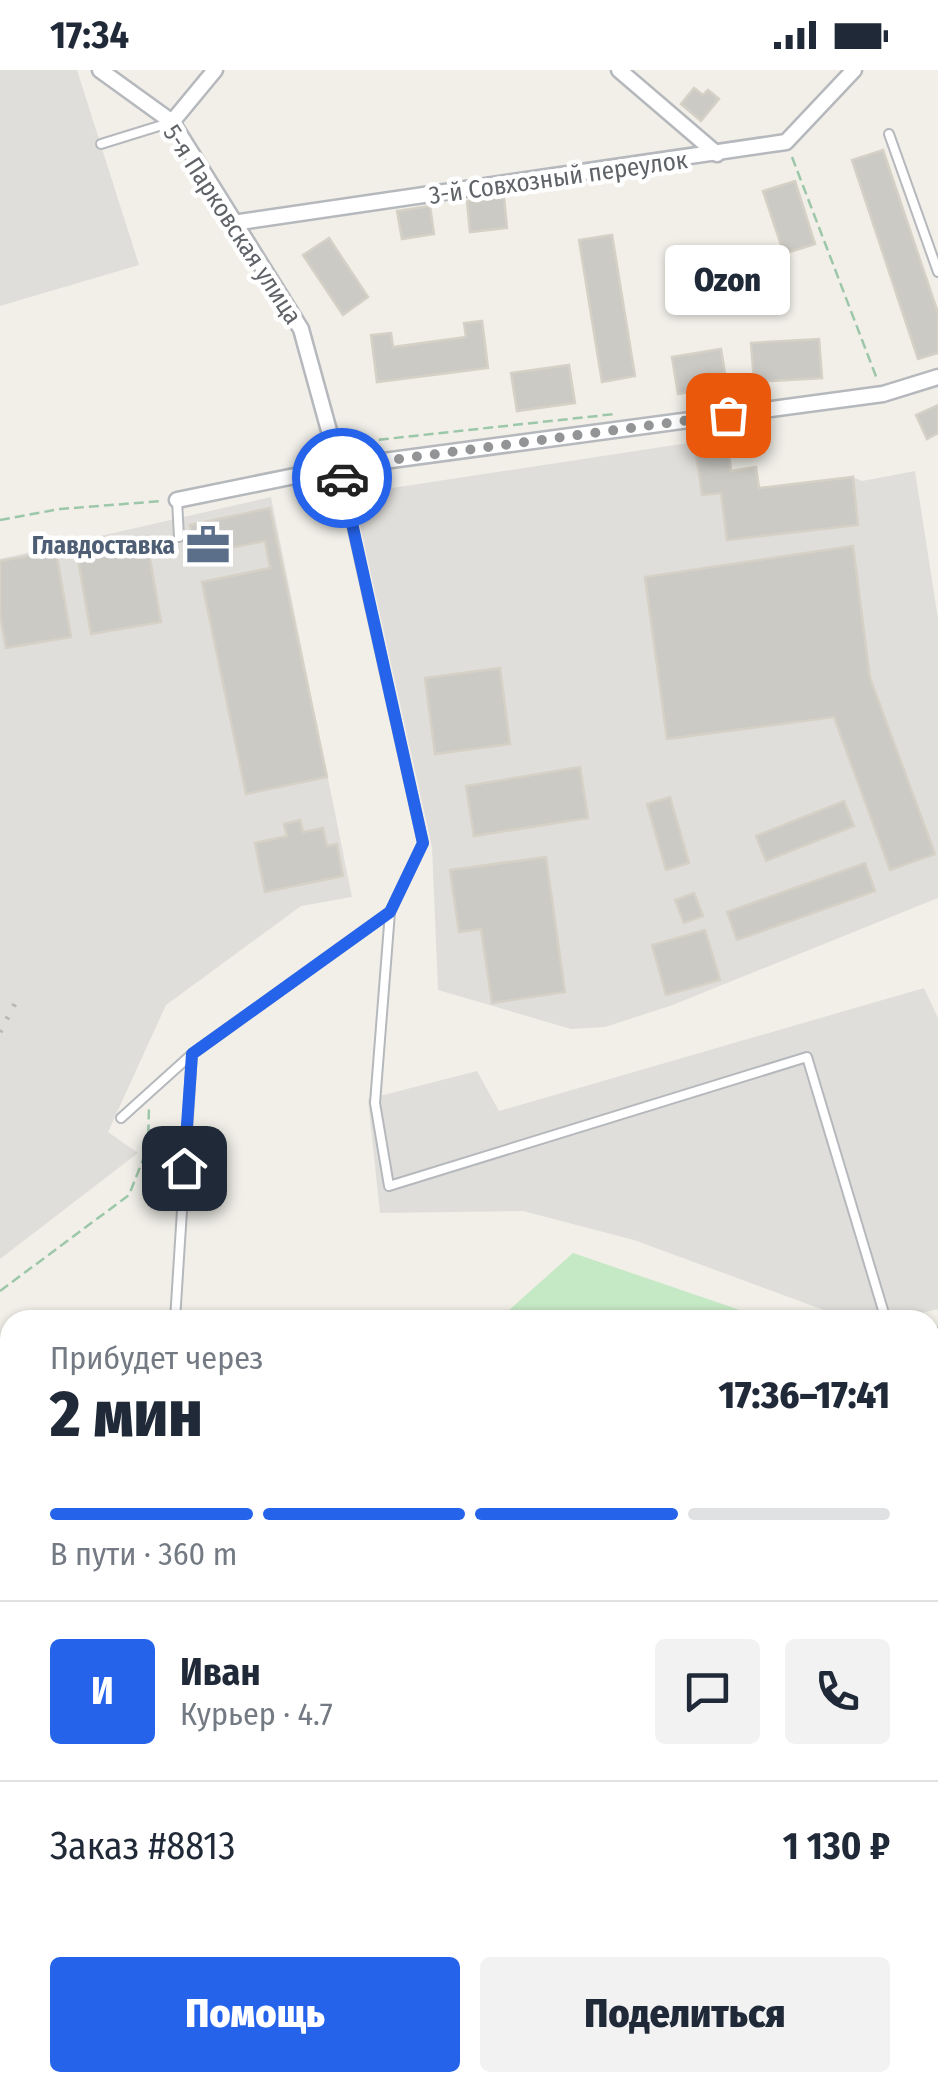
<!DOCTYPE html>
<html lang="ru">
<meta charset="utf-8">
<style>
body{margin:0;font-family:"Fira Sans Condensed",sans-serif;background:#f2f2f3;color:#1f2937;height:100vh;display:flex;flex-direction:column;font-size:38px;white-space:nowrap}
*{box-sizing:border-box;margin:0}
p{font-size:32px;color:#747a83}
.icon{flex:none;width:55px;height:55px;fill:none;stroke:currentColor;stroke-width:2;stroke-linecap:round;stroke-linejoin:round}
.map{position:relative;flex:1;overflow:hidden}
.drawer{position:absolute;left:0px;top:1240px;width:940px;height:782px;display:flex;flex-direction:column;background:#fff;border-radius:30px 30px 0 0;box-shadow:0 2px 8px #0004}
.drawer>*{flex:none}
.pin{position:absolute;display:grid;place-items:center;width:85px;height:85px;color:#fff;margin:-42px;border-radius:20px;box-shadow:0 5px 15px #0006}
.courier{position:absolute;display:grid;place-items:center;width:100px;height:100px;margin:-50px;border:8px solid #2563eb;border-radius:50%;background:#fff;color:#222;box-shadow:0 2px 12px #0007}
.bubble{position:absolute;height:70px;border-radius:10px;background:#fff;box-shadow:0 2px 8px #0004;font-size:32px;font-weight:800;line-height:70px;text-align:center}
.summary em{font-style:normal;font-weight:800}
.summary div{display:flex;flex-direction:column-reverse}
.summary{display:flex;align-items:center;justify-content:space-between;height:170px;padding:0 50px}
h1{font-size:65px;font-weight:800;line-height:75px}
.bar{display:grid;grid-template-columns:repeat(4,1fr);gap:15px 10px;align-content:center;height:120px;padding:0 50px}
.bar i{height:12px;border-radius:8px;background:#e0e1e3}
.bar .active{background:#2563eb}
.bar p{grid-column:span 4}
.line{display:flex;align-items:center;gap:25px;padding:0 50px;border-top:2px solid #e0e1e3}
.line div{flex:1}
.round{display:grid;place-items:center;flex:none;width:105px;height:105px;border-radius:10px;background:#f2f2f3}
.button{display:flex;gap:20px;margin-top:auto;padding:20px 50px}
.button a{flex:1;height:115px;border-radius:10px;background:#2563eb;color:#fff;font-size:40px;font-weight:800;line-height:115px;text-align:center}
.button a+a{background:#f2f2f3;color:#1f2937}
.status{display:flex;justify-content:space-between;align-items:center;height:70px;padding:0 50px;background:#fff;direction:ltr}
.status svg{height:28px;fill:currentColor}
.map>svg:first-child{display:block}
.industrial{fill:#e0deda}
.green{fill:#c5e8c5}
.building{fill:#cccac5;stroke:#d6d1c6;stroke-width:2.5}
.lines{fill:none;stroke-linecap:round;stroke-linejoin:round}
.lane-casing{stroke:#b5b8bc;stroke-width:12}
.street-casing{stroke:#b5b8bc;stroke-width:19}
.path{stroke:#9cc7a9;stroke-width:2.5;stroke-dasharray:10 5;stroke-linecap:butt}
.lane{stroke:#fff;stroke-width:8}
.street{stroke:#fff;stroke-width:14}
.rail{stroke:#b6b7b8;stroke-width:5;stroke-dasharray:2.5 12;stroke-linecap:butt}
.done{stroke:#929495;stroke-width:10;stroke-dasharray:0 18}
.route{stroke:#2563eb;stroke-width:12}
.labels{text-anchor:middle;stroke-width:9;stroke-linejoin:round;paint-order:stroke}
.street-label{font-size:25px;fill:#5f6368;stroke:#fff}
.service-label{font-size:25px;font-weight:bold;fill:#4e5e75;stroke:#fff;text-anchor:end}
</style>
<div class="status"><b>17:34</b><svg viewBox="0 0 49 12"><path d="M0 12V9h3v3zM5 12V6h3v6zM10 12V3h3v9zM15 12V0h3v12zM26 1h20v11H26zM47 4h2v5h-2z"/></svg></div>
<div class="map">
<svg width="938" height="2021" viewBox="0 0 938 2021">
<rect width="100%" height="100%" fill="#f1efe8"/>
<g class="industrial">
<polygon points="0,0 77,0 139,195 0,236"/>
<polygon points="727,367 731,400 756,397 760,417 853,407 862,411 915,401 938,549 938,828 670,936 605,957 571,959 438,920 432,777 353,424"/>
<polygon points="271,427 352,827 301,836 166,935 108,1062 138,1083 0,1189 0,489"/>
<polygon points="924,918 938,948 938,1239 892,1250 851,1250 634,1170 523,1141 380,1143 368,1029 477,1001 499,1041"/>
<rect x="0" y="1498" width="10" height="251"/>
</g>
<g class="green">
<polygon points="573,1183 769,1250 498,1250"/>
<polygon points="930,1295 938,1295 938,1942 930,1944"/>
<polygon points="535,2013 773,2013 768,2021 592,2021"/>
</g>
<g class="building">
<polygon points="694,18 703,25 708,20 719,29 701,51 681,34"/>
<polygon points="883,80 938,243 938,283 918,289 852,90"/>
<polygon points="795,111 815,174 784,184 763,121"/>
<polygon points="504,127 507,158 470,162 467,131"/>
<polygon points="430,136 434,164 402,169 397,141"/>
<polygon points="612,165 635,306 602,312 579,170"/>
<polygon points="329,168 368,227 343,245 303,185"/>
<polygon points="482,251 488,298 377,312 371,265 391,263 393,277 466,267 464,253"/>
<polygon points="819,269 822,308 754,312 751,273"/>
<polygon points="721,279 727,316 678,324 672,287"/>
<polygon points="569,295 575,333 517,341 511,303"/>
<polygon points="938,335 938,363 927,369 916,345"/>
<polygon points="727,367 731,401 756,397 759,418 853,407 858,455 727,470 721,423 702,425 694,371"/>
<polygon points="270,438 327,707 246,724 202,512 270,498 265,471 196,485 190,455"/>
<polygon points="146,466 161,552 91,564 76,478"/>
<polygon points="853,476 870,608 935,784 890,800 834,647 667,669 645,507"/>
<polygon points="56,481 71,567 6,578 0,544 0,491"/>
<polygon points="500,598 510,674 435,684 425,608"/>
<polygon points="580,697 588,748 474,766 466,716"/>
<polygon points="670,727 689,793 666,800 647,734"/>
<polygon points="844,731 854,756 766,791 756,766"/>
<polygon points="300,750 303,762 323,758 327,776 337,774 343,806 265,822 255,773 287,766 284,754"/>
<polygon points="546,787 565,922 492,933 481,859 459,862 450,800"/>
<polygon points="865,793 875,821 737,870 727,842"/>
<polygon points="694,823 703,846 684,853 675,830"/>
<polygon points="705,860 720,910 666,925 652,875"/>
</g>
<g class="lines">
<g class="lane-casing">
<g id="lane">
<polyline points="889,64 938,202"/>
<polyline points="101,74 172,52"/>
<polyline points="177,430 179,467"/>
<polyline points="390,842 375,1033 389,1116 807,987 886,1250"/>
<polyline points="121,1048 192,984 390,842 423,773 339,397"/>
<polyline points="175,1250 192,984"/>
<polyline points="930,1264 938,1263"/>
<polyline points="930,1662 938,1660"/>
<polyline points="930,1705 938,1702"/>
<polyline points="0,1783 6,1809"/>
</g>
</g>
<g class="street-casing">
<g id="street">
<polyline points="100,0 172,52 301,259 339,397"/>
<polyline points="619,0 717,84"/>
<polyline points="172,52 215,0"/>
<polyline points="233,153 786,72 854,0"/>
<polyline points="177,430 339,397 883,324 938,307"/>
<polyline points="5,1809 10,1815"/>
<polyline points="348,2012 362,2021"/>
</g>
</g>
<g class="path">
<polyline points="792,87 877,309"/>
<polyline points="349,373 615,344"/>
<polyline points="0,450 60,439 162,431"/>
<polyline points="0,1221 129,1125 148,1077 149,1036"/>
</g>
<use href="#lane" class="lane"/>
<use href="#street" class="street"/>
<polyline class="rail" points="0,962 19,926"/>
</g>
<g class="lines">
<polyline class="done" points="342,408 339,397 728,345"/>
<polyline class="route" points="184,1098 192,984 390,842 423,773 342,408"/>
</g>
<defs>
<g id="office-bare" transform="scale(3.45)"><path d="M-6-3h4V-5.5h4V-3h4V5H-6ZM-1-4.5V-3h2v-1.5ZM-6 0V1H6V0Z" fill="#5c6f8a" stroke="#fff" stroke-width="2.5" paint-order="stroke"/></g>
</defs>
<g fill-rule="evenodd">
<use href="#office-bare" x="208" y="475"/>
</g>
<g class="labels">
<g class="street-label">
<text transform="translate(558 107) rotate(-8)" y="9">3-й Совхозный переулок</text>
<text transform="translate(233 154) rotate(57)" y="9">5-я Парковская улица</text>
</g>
<g class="service-label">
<text x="175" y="484">Главдоставка</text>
</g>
</g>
</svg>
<div class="pin" style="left:728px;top:345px;background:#ea580c"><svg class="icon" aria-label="bag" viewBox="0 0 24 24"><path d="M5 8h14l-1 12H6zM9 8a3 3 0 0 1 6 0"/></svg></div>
<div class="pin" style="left:184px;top:1098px;background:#1f2937"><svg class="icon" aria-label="home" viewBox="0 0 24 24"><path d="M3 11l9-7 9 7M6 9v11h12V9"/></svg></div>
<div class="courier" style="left:342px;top:408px"><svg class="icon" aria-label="car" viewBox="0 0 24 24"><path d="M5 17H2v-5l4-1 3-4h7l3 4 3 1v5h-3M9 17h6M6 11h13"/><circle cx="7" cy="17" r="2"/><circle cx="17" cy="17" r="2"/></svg></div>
<div class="bubble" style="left:665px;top:175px;width:125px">Ozon</div>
<section class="drawer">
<div class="summary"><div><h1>2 мин</h1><p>Прибудет через</p></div><em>17:36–17:41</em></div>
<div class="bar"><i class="active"></i><i class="active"></i><i class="active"></i><i></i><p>В пути · 360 m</p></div>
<div class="line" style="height:180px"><b class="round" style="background:#2563eb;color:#fff">И</b><div><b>Иван</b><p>Курьер · 4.7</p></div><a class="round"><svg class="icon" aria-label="chat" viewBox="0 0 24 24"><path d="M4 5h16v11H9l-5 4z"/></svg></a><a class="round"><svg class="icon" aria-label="phone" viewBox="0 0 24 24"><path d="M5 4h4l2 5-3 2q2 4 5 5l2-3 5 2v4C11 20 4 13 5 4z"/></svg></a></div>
<div class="line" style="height:130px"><div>Заказ #8813</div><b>1 130 ₽</b></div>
<div class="button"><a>Помощь</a><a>Поделиться</a></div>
</section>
</div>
